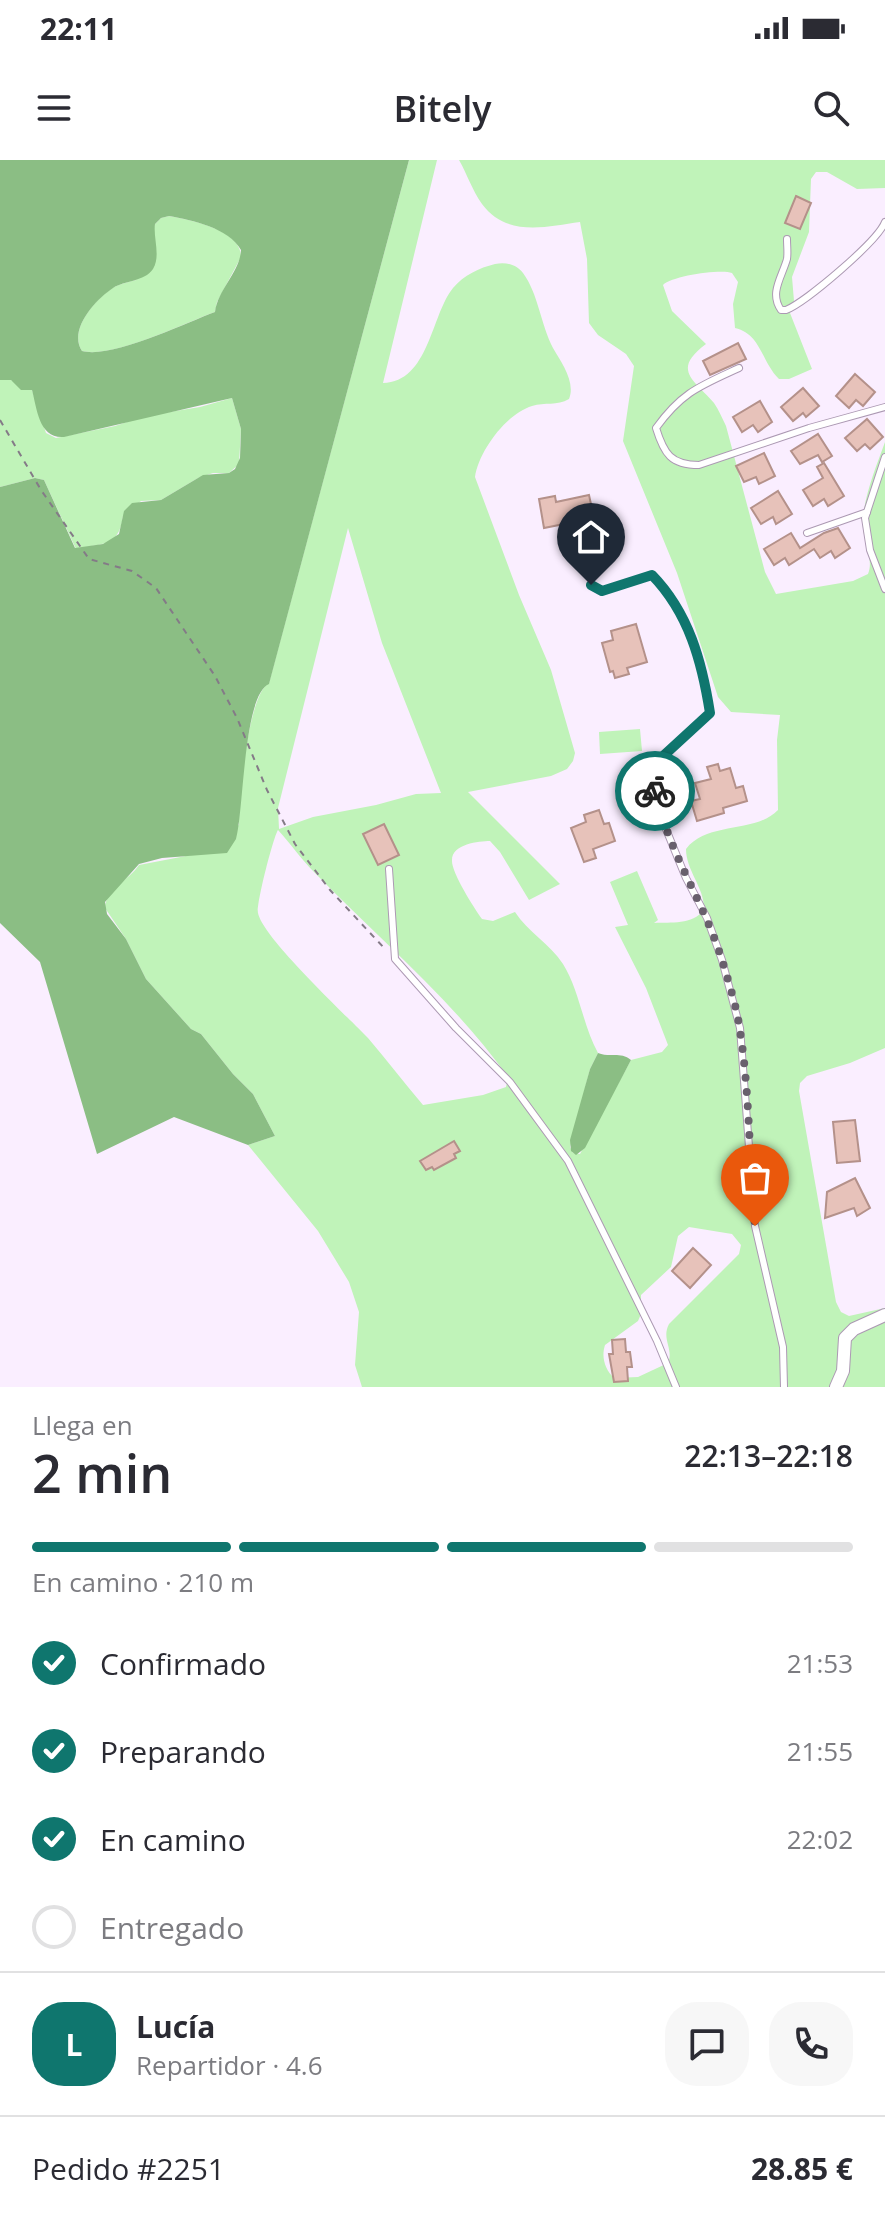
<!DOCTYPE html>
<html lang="es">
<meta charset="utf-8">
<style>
body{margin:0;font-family:"Open Sans",sans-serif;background:#f7f7f7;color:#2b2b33;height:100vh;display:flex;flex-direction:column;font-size:30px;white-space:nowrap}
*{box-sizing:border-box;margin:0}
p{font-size:26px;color:#7c7c81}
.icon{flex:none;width:44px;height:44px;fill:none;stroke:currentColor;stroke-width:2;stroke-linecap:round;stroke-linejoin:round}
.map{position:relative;height:1227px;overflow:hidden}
.side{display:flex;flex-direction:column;background:#fff;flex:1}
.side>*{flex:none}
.pin{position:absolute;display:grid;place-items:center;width:68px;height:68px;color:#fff;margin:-82px -34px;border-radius:50% 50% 50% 0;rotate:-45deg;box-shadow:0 0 8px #0007}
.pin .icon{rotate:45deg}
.courier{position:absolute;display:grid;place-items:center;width:80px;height:80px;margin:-40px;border:6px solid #0f766e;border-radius:50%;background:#fff;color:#222;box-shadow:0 2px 10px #0007}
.headline em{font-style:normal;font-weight:600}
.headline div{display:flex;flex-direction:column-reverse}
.headline{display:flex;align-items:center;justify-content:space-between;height:136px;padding:0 32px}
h1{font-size:52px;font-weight:600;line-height:60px}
.bar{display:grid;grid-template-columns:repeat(4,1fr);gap:12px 8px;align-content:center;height:96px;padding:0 32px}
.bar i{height:10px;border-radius:6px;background:#e1e1e2}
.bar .selected{background:#0f766e}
.bar p{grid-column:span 4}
.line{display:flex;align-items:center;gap:20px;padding:0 32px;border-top:2px solid #e1e1e2}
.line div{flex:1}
.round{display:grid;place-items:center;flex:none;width:84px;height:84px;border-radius:32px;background:#f7f7f7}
ol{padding:0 32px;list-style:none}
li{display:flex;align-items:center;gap:24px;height:88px}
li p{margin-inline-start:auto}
li .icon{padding:8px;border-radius:50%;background:#0f766e;color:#fff;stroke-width:4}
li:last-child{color:#7c7c81}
li i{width:44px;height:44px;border:4px solid #e1e1e2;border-radius:50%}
.status{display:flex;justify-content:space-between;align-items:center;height:56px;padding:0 40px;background:#fff;direction:ltr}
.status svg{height:22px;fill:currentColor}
header{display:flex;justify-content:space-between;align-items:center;height:104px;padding:0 32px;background:#fff;font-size:36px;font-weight:600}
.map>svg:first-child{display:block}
.green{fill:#c0f3b9;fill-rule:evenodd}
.forest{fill:#8bbe84;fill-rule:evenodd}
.building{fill:#e7c2ba;stroke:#b4918a;stroke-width:2}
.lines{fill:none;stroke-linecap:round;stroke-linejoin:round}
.lane-casing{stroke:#ac99b3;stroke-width:8}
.street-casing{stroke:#ac99b3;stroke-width:14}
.path{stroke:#847a87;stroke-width:2;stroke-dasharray:6 6;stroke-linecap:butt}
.lane{stroke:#fff;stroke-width:6}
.street{stroke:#fff;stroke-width:12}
.done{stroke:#69606d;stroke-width:8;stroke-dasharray:0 14.4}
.route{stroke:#0f766e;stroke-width:10}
</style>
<div class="status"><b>22:11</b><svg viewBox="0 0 49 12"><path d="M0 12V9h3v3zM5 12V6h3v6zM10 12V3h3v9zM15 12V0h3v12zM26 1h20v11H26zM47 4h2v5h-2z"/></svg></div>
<header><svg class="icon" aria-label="menu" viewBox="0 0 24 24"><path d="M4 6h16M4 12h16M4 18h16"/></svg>Bitely<svg class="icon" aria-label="search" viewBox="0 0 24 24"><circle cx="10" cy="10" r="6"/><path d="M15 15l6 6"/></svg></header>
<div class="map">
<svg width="885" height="1227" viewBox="0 0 885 1227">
<rect width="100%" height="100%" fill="#faeeff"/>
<g class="green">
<path d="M409,0h28l-54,223c46,-1 48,-68 70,-95 11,-13 26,-20 42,-24 11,-2 21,0 28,9 15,20 18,52 30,75 8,14 23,34 16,51 -12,7 -24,3 -37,7 -26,8 -53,45 -57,71l44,118 32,75 24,83 -2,8 -6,8 -16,7 -83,16 92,92 -31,16 -29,-48 -10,-11c-11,0 -38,3 -38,19 -1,12 22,48 30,59l11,2 22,-9c13,20 35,32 48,52 16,25 20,62 35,89l-8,16 -20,78 3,6 7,1 51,-94 31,-8 6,-7 -22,-57 -31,-61 13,-2 -18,-43 27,-11 21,49 -4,3c17,-1 38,2 50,-13 1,-22 -18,-39 -18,-61 22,-28 69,-15 92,-39l-1,-70 3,-25 -49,-3 -13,-15 -41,-124 -54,-132 11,-75 -8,-12 -28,-19 -9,-12 -2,-64 -7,-37c-35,5 -74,15 -98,-18 -10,-14 -15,-30 -23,-44h426v28l-28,1 -30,-17h-11l-5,7 -2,53 -17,45 2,24 -4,12 22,56 -23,10h-10c-18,-18 -18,-45 -44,-51l-2,-24 5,-22 -6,-9c-12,-4 -60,3 -69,12l9,26 34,33c-35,26 -12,36 8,59 5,7 8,15 12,23l39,146 11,22 77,-13 15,-7c7,-17 -8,-38 -5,-57 3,-26 13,-50 22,-75v606l-35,15 -43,13 -7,7 -1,8 37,211 5,10 8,4 36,-8v79h-523l-7,-22 4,-53 -10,-30 -31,-51 -70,-86 27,-9 -22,-42 -20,-20 -32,-40 -10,-5 -45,-50 -20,-40 -21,-31c1,-19 24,-28 34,-43l52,-10 48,-30c0,-26 9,-131 30,-142zM348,368l34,115 59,150 -25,1 -40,11 -63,12 -34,12 -1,-21zM278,670c12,13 23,29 36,42 65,67 139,128 194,205l-2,10 -23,8 -60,10c-19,-22 -36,-45 -55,-67 -22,-23 -105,-100 -110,-125 -2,-8 15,-75 20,-83zM689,1067l43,7 9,11 -2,9 -70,70c-8,15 5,25 -1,39l-30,14 -24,1c-9,-8 -13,-21 -9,-33l33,-24 3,-7v-19l30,-28 7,-31z"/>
<path d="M169,56c22,4 73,14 72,41l-24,45 -2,10c-31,11 -102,47 -133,39 -14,-21 13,-51 30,-63 8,-4 16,-6 24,-8l19,-56 6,-6z"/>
<path d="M0,220h11l21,10 14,43 10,5 59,-12 30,-10 55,-9 32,-9 9,31 -2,35 -10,9h-16l-15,5 -37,22 -20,1 -18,15c-4,32 -22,27 -47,33l-32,-69 -9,-2 -35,9z"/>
<polygon points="640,569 642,591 600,594 599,572"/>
</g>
<g class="forest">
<path d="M0,0h409l-140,524c-26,11 -25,127 -33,155l-9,14 -65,5 -23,6 -34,38 2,12 19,25 20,40 45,50 10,5 32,40 20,20 22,42 -27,9 -74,-28 -77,37 -57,-192 -40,-39v-436l35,-9 9,2 31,68 28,-4 16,-10 5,-23 8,-8 29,-3 42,-25 26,-2 6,-4 5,-11 1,-29 -9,-31 -168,39c-25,2 -27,-28 -32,-47h-11l-10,-10h-11zM169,56c23,4 60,12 72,34 -1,22 -23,39 -26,62 -30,11 -103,47 -133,39 -14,-21 13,-51 31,-63 12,-8 31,-6 40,-19 8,-13 0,-31 2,-45l6,-6z"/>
<path d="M598,893c12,5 22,-2 33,7l-46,88 -9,7 -5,-4 -1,-11 20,-71z"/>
</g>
<g class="building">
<polygon points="796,36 811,43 800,69 785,63"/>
<polygon points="738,183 746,199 710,215 703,201"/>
<polygon points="855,214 875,232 863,246 856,240 849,248 836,236"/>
<polygon points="803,228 819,246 806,257 803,253 793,261 781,247"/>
<polygon points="760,241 772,262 758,272 753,265 742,272 733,257"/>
<polygon points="867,259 883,277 870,289 865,284 857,291 845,278"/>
<polygon points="818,274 832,296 822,302 818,295 800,304 791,291"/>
<polygon points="764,293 775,316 759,324 756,317 744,322 736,306"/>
<polygon points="824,303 844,336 828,346 824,339 813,346 803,330 823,318 817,307"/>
<polygon points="778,331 792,354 776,364 773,357 761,364 751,348"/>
<polygon points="589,335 594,358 544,368 539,339 555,336 556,342"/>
<polygon points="838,368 850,388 835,398 831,391 820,398 814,389 789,405 785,398 774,405 764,389 791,373 800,388 824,373"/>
<polygon points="636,464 647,502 627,508 629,514 615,518 613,511 610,512 602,483 613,480 611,471"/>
<polygon points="718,604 720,611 730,608 736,628 743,626 747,641 723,648 724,653 697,661 691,641 700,639 695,623 711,619 707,607"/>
<polygon points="599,650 604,664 609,663 615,681 593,689 596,698 584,702 571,668 586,662 584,655"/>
<polygon points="384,664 399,695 378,705 363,674"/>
<polygon points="855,960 860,1001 837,1003 833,962"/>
<polygon points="454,981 460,991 454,994 456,998 434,1010 432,1007 426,1010 420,1001"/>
<polygon points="855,1018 870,1048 857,1056 854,1048 825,1058 827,1032"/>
<polygon points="693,1088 711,1105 690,1128 672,1111"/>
<polygon points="625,1179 626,1192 630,1192 632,1207 627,1207 628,1221 614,1222 609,1194 613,1194 612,1180"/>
</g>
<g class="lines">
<g class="lane-casing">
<g id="lane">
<path d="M787,79c0,7 1,14 0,20 -5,18 -18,34 -6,51h5c20,-8 92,-69 99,-88"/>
<path d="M739,208c-39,18 -57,24 -83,60 8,26 15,37 43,37l110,-37 76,-21"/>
<polyline points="885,297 865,358 870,390 885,429"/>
<polyline points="807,373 867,352"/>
<path d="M591,425l11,6 50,-16c37,38 50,87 58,138l-49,45 -5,11 -1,21 6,27 25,61 21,40 15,42 18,68 15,198 28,121 1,40"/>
<polyline points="389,709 395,799 456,868 510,922 568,1001 657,1181 676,1227"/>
</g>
</g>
<g class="street-casing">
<polyline id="street" points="836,1227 843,1211 845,1178 854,1169 885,1155"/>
</g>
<polyline class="path" points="0,260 41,330 89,399 132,411 156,428 215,516 237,558 267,630 295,684 330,730 386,790"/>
<use href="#lane" class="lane"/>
<use href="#street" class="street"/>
</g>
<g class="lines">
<path class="done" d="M655,631c13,60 49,111 67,169 7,23 15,48 18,71 10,64 9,130 15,195"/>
<path class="route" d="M591,425l11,6 50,-16c37,38 50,87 58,138l-49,45 -5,11 -1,22"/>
</g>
</svg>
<div class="pin" style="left:755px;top:1066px;background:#ea580c"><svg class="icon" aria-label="bag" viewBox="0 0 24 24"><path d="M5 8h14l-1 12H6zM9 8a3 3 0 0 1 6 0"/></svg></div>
<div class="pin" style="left:591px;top:425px;background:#1f2937"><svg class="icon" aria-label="home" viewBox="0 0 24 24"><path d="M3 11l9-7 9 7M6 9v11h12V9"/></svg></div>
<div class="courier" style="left:655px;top:631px"><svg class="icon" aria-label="bike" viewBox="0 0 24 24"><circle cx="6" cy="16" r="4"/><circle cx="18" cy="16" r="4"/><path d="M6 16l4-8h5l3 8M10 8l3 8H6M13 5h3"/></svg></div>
</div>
<section class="side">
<div class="headline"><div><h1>2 min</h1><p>Llega en</p></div><em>22:13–22:18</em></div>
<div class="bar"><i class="selected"></i><i class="selected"></i><i class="selected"></i><i></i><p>En camino · 210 m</p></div>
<ol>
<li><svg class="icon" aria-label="check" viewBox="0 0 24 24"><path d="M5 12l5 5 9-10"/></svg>Confirmado<p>21:53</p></li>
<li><svg class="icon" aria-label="check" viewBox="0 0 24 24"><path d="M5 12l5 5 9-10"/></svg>Preparando<p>21:55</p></li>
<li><svg class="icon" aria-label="check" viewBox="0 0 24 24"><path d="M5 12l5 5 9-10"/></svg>En camino<p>22:02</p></li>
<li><i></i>Entregado</li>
</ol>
<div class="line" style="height:144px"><b class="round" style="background:#0f766e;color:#fff">L</b><div><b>Lucía</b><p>Repartidor · 4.6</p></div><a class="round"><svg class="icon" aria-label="chat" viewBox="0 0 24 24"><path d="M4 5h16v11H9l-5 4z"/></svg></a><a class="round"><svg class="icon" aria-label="phone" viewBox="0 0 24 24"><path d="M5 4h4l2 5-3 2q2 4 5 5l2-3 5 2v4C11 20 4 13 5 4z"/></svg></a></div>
<div class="line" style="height:104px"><div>Pedido #2251</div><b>28.85 €</b></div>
</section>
